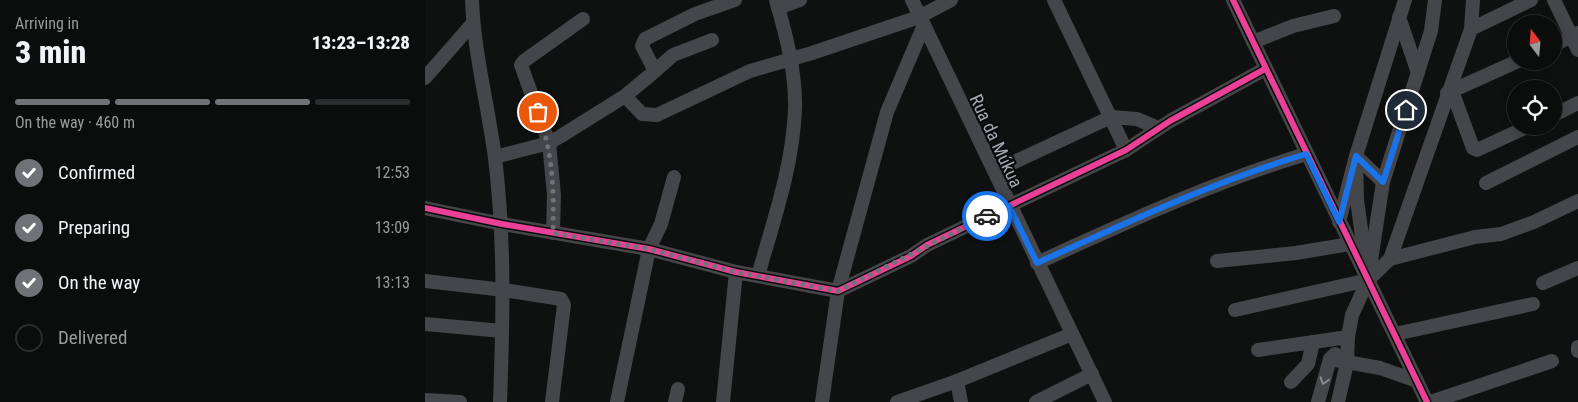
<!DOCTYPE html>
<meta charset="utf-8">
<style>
body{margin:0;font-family:"Roboto Condensed",sans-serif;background:#191a1a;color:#f1f3f6;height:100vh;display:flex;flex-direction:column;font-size:19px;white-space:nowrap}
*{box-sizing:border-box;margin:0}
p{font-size:16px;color:#9a9b9d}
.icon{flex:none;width:28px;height:28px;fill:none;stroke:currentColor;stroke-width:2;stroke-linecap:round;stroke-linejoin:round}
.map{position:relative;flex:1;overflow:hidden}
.drawer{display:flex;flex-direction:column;background:#0b0c0c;width:425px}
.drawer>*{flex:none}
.needle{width:32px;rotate:344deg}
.tools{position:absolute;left:1082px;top:15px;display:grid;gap:10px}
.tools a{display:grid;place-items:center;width:55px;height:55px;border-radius:50%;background:#0b0c0c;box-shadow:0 2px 12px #0003,0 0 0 1px #2b2c2d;font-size:25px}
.pin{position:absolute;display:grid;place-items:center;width:42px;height:42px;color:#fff;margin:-21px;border:2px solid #fff;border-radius:50%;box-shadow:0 1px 5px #0007}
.courier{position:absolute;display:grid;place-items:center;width:50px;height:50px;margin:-25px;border:4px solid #1a73e8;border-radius:50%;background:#fff;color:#222;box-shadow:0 1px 6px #0007}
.overview em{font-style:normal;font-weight:800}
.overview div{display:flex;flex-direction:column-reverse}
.overview{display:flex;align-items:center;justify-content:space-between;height:85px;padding:0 15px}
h1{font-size:32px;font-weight:800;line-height:38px}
.bar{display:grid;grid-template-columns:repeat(4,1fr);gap:8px 5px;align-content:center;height:60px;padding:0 15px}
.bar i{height:6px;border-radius:4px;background:#2b2c2d}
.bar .current{background:#6f7378}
.bar p{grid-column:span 4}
ol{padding:0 15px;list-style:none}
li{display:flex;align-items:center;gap:15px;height:55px}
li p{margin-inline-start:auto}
li .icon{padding:5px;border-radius:50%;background:#6f7378;color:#fff;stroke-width:4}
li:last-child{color:#9a9b9d}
li i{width:28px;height:28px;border:2px solid #2b2c2d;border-radius:50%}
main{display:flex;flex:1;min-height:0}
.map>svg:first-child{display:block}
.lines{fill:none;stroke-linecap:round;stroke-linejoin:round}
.minor{stroke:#444649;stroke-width:14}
.cycleway-casing{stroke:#0a0b0b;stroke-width:9}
.cycleway{stroke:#ea4096;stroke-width:6}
.oneway{stroke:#868b91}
.done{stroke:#6f7378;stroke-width:5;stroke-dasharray:0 9}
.route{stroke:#1a73e8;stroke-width:6}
.labels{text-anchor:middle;stroke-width:4.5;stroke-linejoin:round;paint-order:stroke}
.street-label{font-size:18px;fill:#a2a8b0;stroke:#0a0b0b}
</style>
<main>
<section class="drawer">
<div class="overview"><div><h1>3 min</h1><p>Arriving in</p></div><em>13:23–13:28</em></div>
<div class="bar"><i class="current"></i><i class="current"></i><i class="current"></i><i></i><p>On the way · 460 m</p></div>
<ol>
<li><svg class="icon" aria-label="check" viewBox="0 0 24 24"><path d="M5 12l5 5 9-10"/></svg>Confirmed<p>12:53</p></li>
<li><svg class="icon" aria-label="check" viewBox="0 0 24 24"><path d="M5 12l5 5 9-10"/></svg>Preparing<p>13:09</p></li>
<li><svg class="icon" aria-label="check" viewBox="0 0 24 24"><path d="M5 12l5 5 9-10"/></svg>On the way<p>13:13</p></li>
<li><i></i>Delivered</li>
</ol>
</section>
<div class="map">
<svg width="1153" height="402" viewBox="0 0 1153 402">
<rect width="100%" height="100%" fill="#0f1010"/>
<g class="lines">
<g class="minor">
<path d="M47,0c2,53 16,105 23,158 10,82 8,162 5,244"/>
<polyline points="487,0 680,402"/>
<polyline points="629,0 701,150"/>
<polyline points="808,0 1002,402"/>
<polyline points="1129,0 1153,50"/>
<polyline points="353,8 375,0"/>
<polyline points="974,17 993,73"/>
<polyline points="1046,29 1106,0"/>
<polyline points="828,42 868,26 909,16"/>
<polyline points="1129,45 1153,33"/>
<polyline points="230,71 248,55 287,40"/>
<polyline points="0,78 48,23"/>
<polyline points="1027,91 1048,148 1052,150 1104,126"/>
<polyline points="1022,93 1093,61"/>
<polyline points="200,96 217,114 232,115 325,71 387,53 494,17 526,0"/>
<polyline points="1129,115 1153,103"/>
<polyline points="70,157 124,143 136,136 200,96 230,71 217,46 220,39 270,14 310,0"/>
<polyline points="570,171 686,117 712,119 733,128"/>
<polyline points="1061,183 1153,137"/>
<polyline points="0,208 77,224 224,249 311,272 413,291 486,256 502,245 701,150 745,121 840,69"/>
<polyline points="914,222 931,156 958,182"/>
<polyline points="128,233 129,195 124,143 96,65 99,61 158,19"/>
<polyline points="965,259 1046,29 1048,0"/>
<polyline points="792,261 871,253 925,244"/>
<path d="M612,263c88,-40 176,-81 269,-109"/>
<polyline points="941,265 932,200 931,156 980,0"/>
<path d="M333,276c15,-54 35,-110 37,-167 1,-37 -9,-74 -19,-109"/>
<polyline points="0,281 79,290 136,299 139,305 127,402"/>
<polyline points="1118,283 1153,268"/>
<polyline points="810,310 943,280 965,259 1050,237 1076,234 1109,222 1153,201"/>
<polyline points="0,324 77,331"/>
<polyline points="970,334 1108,304"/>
<polyline points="1153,347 1153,351"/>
<polyline points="833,350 923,337"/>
<polyline points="905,359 955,368 992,381"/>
<polyline points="532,381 536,402"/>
<polyline points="866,382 883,364 888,342"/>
<polyline points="0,400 35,402"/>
<polyline points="192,402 224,249 236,224 249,177"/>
<polyline points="250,402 253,389"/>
<polyline points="298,402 311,272"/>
<polyline points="397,402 413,291 462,112 499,25"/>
<polyline points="472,402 532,381 647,334"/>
<polyline points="611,402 667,374"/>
<polyline points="893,402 905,359 910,354"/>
<polyline points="913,402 922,363 923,337 927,315 943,280 958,182 1006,31 1010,0"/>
<polyline points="1006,402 1127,361"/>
</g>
<g class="cycleway-casing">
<g id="cycleway">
<polyline points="808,0 1002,402"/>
<polyline points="0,208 77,224 224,249 311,272 413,291 486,256 502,245 701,150 745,121 840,69"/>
</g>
</g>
<use href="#cycleway" class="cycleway"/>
</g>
<defs><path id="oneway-chevron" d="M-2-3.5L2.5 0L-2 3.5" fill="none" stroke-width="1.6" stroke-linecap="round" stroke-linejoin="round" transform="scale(1.25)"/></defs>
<use class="oneway" href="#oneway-chevron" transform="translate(899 381) rotate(106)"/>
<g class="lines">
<path class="done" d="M113,112c15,42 16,76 15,121l96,16 87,23 102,19 149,-75"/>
<path class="route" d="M562,216l22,-10 28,57c89,-40 176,-81 269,-109l33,68 17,-66 27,26 23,-72"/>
</g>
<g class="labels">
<g class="street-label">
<text transform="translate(571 141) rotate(65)" y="6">Rua da Múkua</text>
</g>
</g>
</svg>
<div class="tools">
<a><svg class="needle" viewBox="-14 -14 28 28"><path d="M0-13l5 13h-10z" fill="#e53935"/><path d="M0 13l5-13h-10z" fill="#9a9b9d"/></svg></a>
<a><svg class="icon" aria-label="locate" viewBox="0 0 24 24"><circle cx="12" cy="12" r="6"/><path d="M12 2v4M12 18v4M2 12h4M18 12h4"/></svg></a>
</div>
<div class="pin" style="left:113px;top:112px;background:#ea580c"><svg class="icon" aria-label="bag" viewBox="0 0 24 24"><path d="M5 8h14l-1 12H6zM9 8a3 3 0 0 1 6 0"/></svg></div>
<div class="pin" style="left:981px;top:110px;background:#1f2937"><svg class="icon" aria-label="home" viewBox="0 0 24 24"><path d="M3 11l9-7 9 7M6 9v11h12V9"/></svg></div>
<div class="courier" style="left:562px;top:216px"><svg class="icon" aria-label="car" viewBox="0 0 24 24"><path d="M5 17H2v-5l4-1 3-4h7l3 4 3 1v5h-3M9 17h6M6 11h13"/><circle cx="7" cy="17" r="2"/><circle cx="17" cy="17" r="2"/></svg></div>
</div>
</main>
